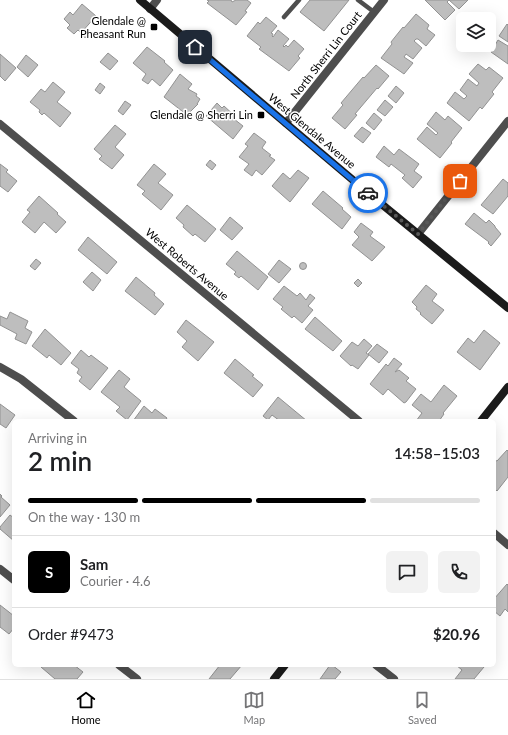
<!DOCTYPE html>
<meta charset="utf-8">
<style>
body{margin:0;font-family:Lato,sans-serif;background:#f2f2f2;color:#202124;height:100vh;display:flex;flex-direction:column;font-size:15px;white-space:nowrap}
*{box-sizing:border-box;margin:0}
p{font-size:13px;color:#757577}
.icon{flex:none;width:22px;height:22px;fill:none;stroke:currentColor;stroke-width:2;stroke-linecap:round;stroke-linejoin:round}
.map{position:relative;flex:1;overflow:hidden}
.panel{position:absolute;left:12px;top:419px;width:484px;height:248px;display:flex;flex-direction:column;background:#fff;border-radius:6px;box-shadow:0 4px 16px #0002}
.panel>*{flex:none}
.tools{position:absolute;left:456px;top:12px;display:grid;gap:8px}
.tools a{display:grid;place-items:center;width:40px;height:40px;border-radius:6px;background:#fff;box-shadow:0 4px 16px #0002;font-size:20px}
.pin{position:absolute;display:grid;place-items:center;width:34px;height:34px;color:#fff;margin:-17px;border-radius:8px;box-shadow:0 2px 6px #0006}
.courier{position:absolute;display:grid;place-items:center;width:40px;height:40px;margin:-20px;border:3px solid #1a73e8;border-radius:50%;background:#fff;color:#222;box-shadow:0 1px 5px #0007}
.overview em{font-style:normal;font-weight:600}
.overview div{display:flex;flex-direction:column-reverse}
.overview{display:flex;align-items:center;justify-content:space-between;height:68px;padding:0 16px}
h1{font-size:26px;font-weight:600;line-height:30px}
.bar{display:grid;grid-template-columns:repeat(4,1fr);gap:6px 4px;align-content:center;height:48px;padding:0 16px}
.bar i{height:5px;border-radius:3px;background:#e0e0e0}
.bar .on{background:#000}
.bar p{grid-column:span 4}
.line{display:flex;align-items:center;gap:10px;padding:0 16px;border-top:1px solid #e0e0e0}
.line div{flex:1}
.round{display:grid;place-items:center;flex:none;width:42px;height:42px;border-radius:6px;background:#f2f2f2}
.menu{display:flex;justify-content:space-around;align-items:center;height:56px;border-top:1px solid #e0e0e0;background:#fff;font-size:11px;color:#757577}
.menu a{display:grid;justify-items:center;gap:2px}
.menu .on{color:#000}
.map>svg:first-child{display:block}
.building{fill:#bebebe;stroke:#929292}
.lines{fill:none;stroke-linecap:round;stroke-linejoin:round}
.lane{stroke:#4e4e4e;stroke-width:4.5}
.street{stroke:#4e4e4e;stroke-width:8}
.secondary{stroke:#1b1b1b;stroke-width:8}
.done{stroke:#595959;stroke-width:4;stroke-dasharray:0 7.2}
.route{stroke:#1a73e8;stroke-width:5}
.poi-dot{fill:#000;stroke:#fff;stroke-width:1.5}
.labels{text-anchor:middle;stroke-width:3;stroke-linejoin:round;paint-order:stroke}
.poi-label{font-size:11px;fill:#000;stroke:#fff;text-anchor:end}
.street-label{font-size:11px;fill:#000;stroke:#fff}
</style>
<div class="map">
<svg width="508" height="679" viewBox="0 0 508 679">
<rect width="100%" height="100%" fill="#fff"/>
<g class="building">
<polygon points="207,0 231,0 232,2 236,0 247,0 251,3 245,11 247,12 236,25 207,3 209,1"/>
<polygon points="310,0 349,0 324,31 300,12"/>
<polygon points="425,0 468,0 459,9 449,0 447,2 455,10 445,20"/>
<polygon points="82,4 96,16 81,33 78,30 74,34 67,28 70,25 64,19 70,12 73,15"/>
<polygon points="416,14 429,25 427,29 435,35 426,46 418,39 416,39 414,41 422,48 413,59 406,54 404,57 413,63 404,74 381,58 392,44 391,42 403,27 404,28"/>
<polygon points="266,17 277,26 271,33 273,34 272,36 273,37 278,30 289,39 283,46 284,47 286,45 288,47 294,40 304,49 298,56 300,58 289,71 259,49 261,47 247,36 258,22 260,24"/>
<polygon points="507,24 508,25 508,42 499,36"/>
<circle cx="87" cy="34" r="4"/>
<polygon points="498,40 508,46 508,64 491,52"/>
<polygon points="147,47 165,61 164,62 173,70 160,86 152,79 148,84 142,80 146,74 133,63"/>
<polygon points="108,53 118,61 110,70 100,62"/>
<polygon points="0,54 16,68 5,81 0,76"/>
<polygon points="26,55 38,65 28,77 17,67"/>
<polygon points="478,64 486,70 489,67 503,78 492,92 494,94 482,109 480,107 469,121 447,103 455,92 464,99 467,96 460,90 468,79 477,86 479,83 469,74"/>
<polygon points="376,65 389,76 378,89 377,88 355,114 357,115 345,129 332,118 343,105 341,103 363,77 364,78"/>
<polygon points="180,74 192,84 188,89 197,94 196,96 200,99 197,104 198,104 187,115 164,97"/>
<polygon points="53,82 65,92 57,102 71,113 60,127 44,113 42,115 39,112 40,110 30,102 41,89 45,92"/>
<polygon points="100,83 105,87 100,94 95,90"/>
<polygon points="396,86 404,93 396,103 388,96"/>
<polygon points="385,100 393,107 385,116 377,110"/>
<polygon points="125,101 131,105 123,115 118,111"/>
<polygon points="217,103 222,108 224,106 236,117 234,119 243,126 233,139 206,116"/>
<polygon points="436,112 445,120 448,116 462,128 451,142 452,143 440,158 417,139 427,127 436,135 438,133 427,124"/>
<polygon points="374,113 382,120 374,130 366,123"/>
<polygon points="115,125 126,134 115,147 124,155 112,169 99,159 102,156 94,149"/>
<polygon points="362,127 371,133 363,143 354,136"/>
<polygon points="254,133 266,142 262,148 271,155 269,156 275,160 262,175 256,170 252,176 244,170 249,164 239,157 248,146 245,144"/>
<polygon points="384,146 394,155 399,149 419,164 414,171 422,177 413,188 402,178 405,175 391,164 389,167 376,157"/>
<polygon points="210,160 216,165 212,170 206,165"/>
<polygon points="0,164 8,170 6,172 17,181 8,192 0,186"/>
<polygon points="154,164 166,174 158,183 173,195 161,210 142,194 145,191 137,185"/>
<polygon points="298,170 309,178 290,202 272,186 283,173 290,179"/>
<polygon points="503,179 508,183 508,196 493,214 481,205"/>
<polygon points="323,191 343,208 342,209 351,217 342,229 312,204"/>
<polygon points="39,196 58,213 57,214 66,222 56,233 44,222 35,233 22,222 30,212 27,210"/>
<polygon points="187,205 216,229 205,242 195,234 193,236 183,227 184,225 176,218"/>
<polygon points="474,213 486,223 489,220 495,226 495,227 501,234 491,246 488,243 489,242 465,224"/>
<polygon points="230,217 243,228 232,240 220,230"/>
<polygon points="361,223 373,232 370,236 385,247 372,261 352,245 359,237 354,232"/>
<polygon points="88,237 117,262 107,274 78,250"/>
<polygon points="237,251 268,277 258,290 241,276 239,278 234,274 236,272 226,264"/>
<polygon points="36,259 41,263 35,270 30,266"/>
<polygon points="279,260 291,269 279,283 268,274"/>
<circle cx="303" cy="266" r="3.5"/>
<polygon points="92,272 101,280 93,291 83,282"/>
<polygon points="136,277 155,293 154,295 164,304 155,315 125,291"/>
<polygon points="358,279 362,283 358,287 354,283"/>
<polygon points="426,285 437,294 432,301 444,310 432,324 420,314 421,313 416,309 417,307 412,302"/>
<polygon points="284,286 297,296 300,293 306,300 310,294 315,298 308,306 313,310 302,323 294,316 292,318 281,309 283,307 273,299"/>
<polygon points="10,312 28,321 25,328 32,332 26,344 15,339 17,334 0,325 0,316 7,319"/>
<polygon points="315,317 342,341 333,351 305,329"/>
<polygon points="186,320 214,342 198,361 182,347 187,341 177,332"/>
<polygon points="45,329 71,353 61,365 49,355 47,358 32,346"/>
<polygon points="484,330 500,343 480,370 457,352 468,338 474,343"/>
<polygon points="364,339 372,346 366,353 369,355 358,369 352,365 351,366 340,356 352,342 358,346"/>
<polygon points="377,344 388,352 379,363 368,354"/>
<polygon points="81,350 89,357 91,355 108,368 90,390 79,381 82,377 77,373 79,369 71,363"/>
<polygon points="394,358 402,364 395,372 399,370 409,378 406,381 416,389 406,402 404,403 388,389 383,395 370,384 386,364 388,366"/>
<polygon points="235,359 254,375 252,376 263,385 253,397 224,373"/>
<polygon points="119,370 130,379 124,387 141,401 127,420 116,411 120,407 101,392"/>
<polygon points="444,385 457,396 443,413 444,414 439,421 416,421 422,413 412,405 421,394 431,402"/>
<polygon points="278,397 307,421 280,421 272,415 268,420 263,416"/>
<polygon points="0,404 15,415 6,428 0,424"/>
<polygon points="144,406 152,413 155,409 167,418 165,421 133,421"/>
<polygon points="507,450 508,451 508,477 497,491 494,488 494,460 497,461"/>
<polygon points="0,494 2,496 1,497 10,505 0,517"/>
<polygon points="10,515 14,518 14,541 0,529 0,527"/>
<polygon points="507,584 508,585 508,612 505,609 500,616 494,611 494,599"/>
<polygon points="0,605 14,616 14,628 9,634 0,627"/>
<polygon points="42,665 74,665 83,672 77,679 55,679 41,667"/>
<polygon points="220,665 242,665 230,679 209,679"/>
<polygon points="330,665 332,665 341,672 335,679 320,679"/>
<polygon points="456,665 481,665 484,667 474,679 455,679 462,670"/>
</g>
<g class="lines">
<g class="lane">
<polyline points="358,0 374,12"/>
<polyline points="284,17 299,0"/>
</g>
<g class="street">
<polyline points="150,9 157,0"/>
<polyline points="286,123 384,0"/>
<polyline points="0,124 359,421"/>
<polyline points="418,234 508,121"/>
<polyline points="0,367 21,379 74,421"/>
<polyline points="494,533 508,545"/>
<polyline points="0,569 14,580"/>
<polyline points="119,665 137,679"/>
<polyline points="376,665 394,679"/>
</g>
<g class="secondary">
<polyline points="140,0 373,197 508,308"/>
<polyline points="481,421 508,387"/>
<polyline points="274,679 285,665"/>
</g>
</g>
<g class="lines">
<polyline class="done" points="368,193 418,234 460,181"/>
<polyline class="route" points="195,47 368,193"/>
</g>
<g class="poi-dot">
<rect x="150" y="23" width="8" height="8" rx="2"/>
<rect x="257" y="111" width="8" height="8" rx="2"/>
</g>
<g class="labels">
<g class="poi-label">
<text x="146" y="25">Glendale @<tspan x="146" dy="13">Pheasant Run</tspan></text>
<text x="253" y="119">Glendale @ Sherri Lin</text>
</g>
<g class="street-label">
<text transform="translate(326 55) rotate(-52)" y="4">North Sherri Lin Court</text>
<text transform="translate(312 131) rotate(40)" y="4">West Glendale Avenue</text>
<text transform="translate(187 264) rotate(40)" y="4">West Roberts Avenue</text>
</g>
</g>
</svg>
<div class="tools">
<a><svg class="icon" aria-label="layers" viewBox="0 0 24 24"><path d="M12 4l9 5-9 5-9-5zM3 14l9 5 9-5"/></svg></a>
</div>
<div class="pin" style="left:460px;top:181px;background:#ea580c"><svg class="icon" aria-label="bag" viewBox="0 0 24 24"><path d="M5 8h14l-1 12H6zM9 8a3 3 0 0 1 6 0"/></svg></div>
<div class="pin" style="left:195px;top:47px;background:#1f2937"><svg class="icon" aria-label="home" viewBox="0 0 24 24"><path d="M3 11l9-7 9 7M6 9v11h12V9"/></svg></div>
<div class="courier" style="left:368px;top:193px"><svg class="icon" aria-label="car" viewBox="0 0 24 24"><path d="M5 17H2v-5l4-1 3-4h7l3 4 3 1v5h-3M9 17h6M6 11h13"/><circle cx="7" cy="17" r="2"/><circle cx="17" cy="17" r="2"/></svg></div>
<section class="panel">
<div class="overview"><div><h1>2 min</h1><p>Arriving in</p></div><em>14:58–15:03</em></div>
<div class="bar"><i class="on"></i><i class="on"></i><i class="on"></i><i></i><p>On the way · 130 m</p></div>
<div class="line" style="height:72px"><b class="round" style="background:#000;color:#fff">S</b><div><b>Sam</b><p>Courier · 4.6</p></div><a class="round"><svg class="icon" aria-label="chat" viewBox="0 0 24 24"><path d="M4 5h16v11H9l-5 4z"/></svg></a><a class="round"><svg class="icon" aria-label="phone" viewBox="0 0 24 24"><path d="M5 4h4l2 5-3 2q2 4 5 5l2-3 5 2v4C11 20 4 13 5 4z"/></svg></a></div>
<div class="line" style="height:52px"><div>Order #9473</div><b>$20.96</b></div>
</section>
</div>
<nav class="menu">
<a class="on"><svg class="icon" aria-label="home" viewBox="0 0 24 24"><path d="M3 11l9-7 9 7M6 9v11h12V9"/></svg>Home</a>
<a><svg class="icon" aria-label="map" viewBox="0 0 24 24"><path d="M3 6l6-2 6 2 6-2v14l-6 2-6-2-6 2zM9 4v14M15 6v14"/></svg>Map</a>
<a><svg class="icon" aria-label="saved" viewBox="0 0 24 24"><path d="M7 4h10v16l-5-4-5 4z"/></svg>Saved</a>
</nav>
